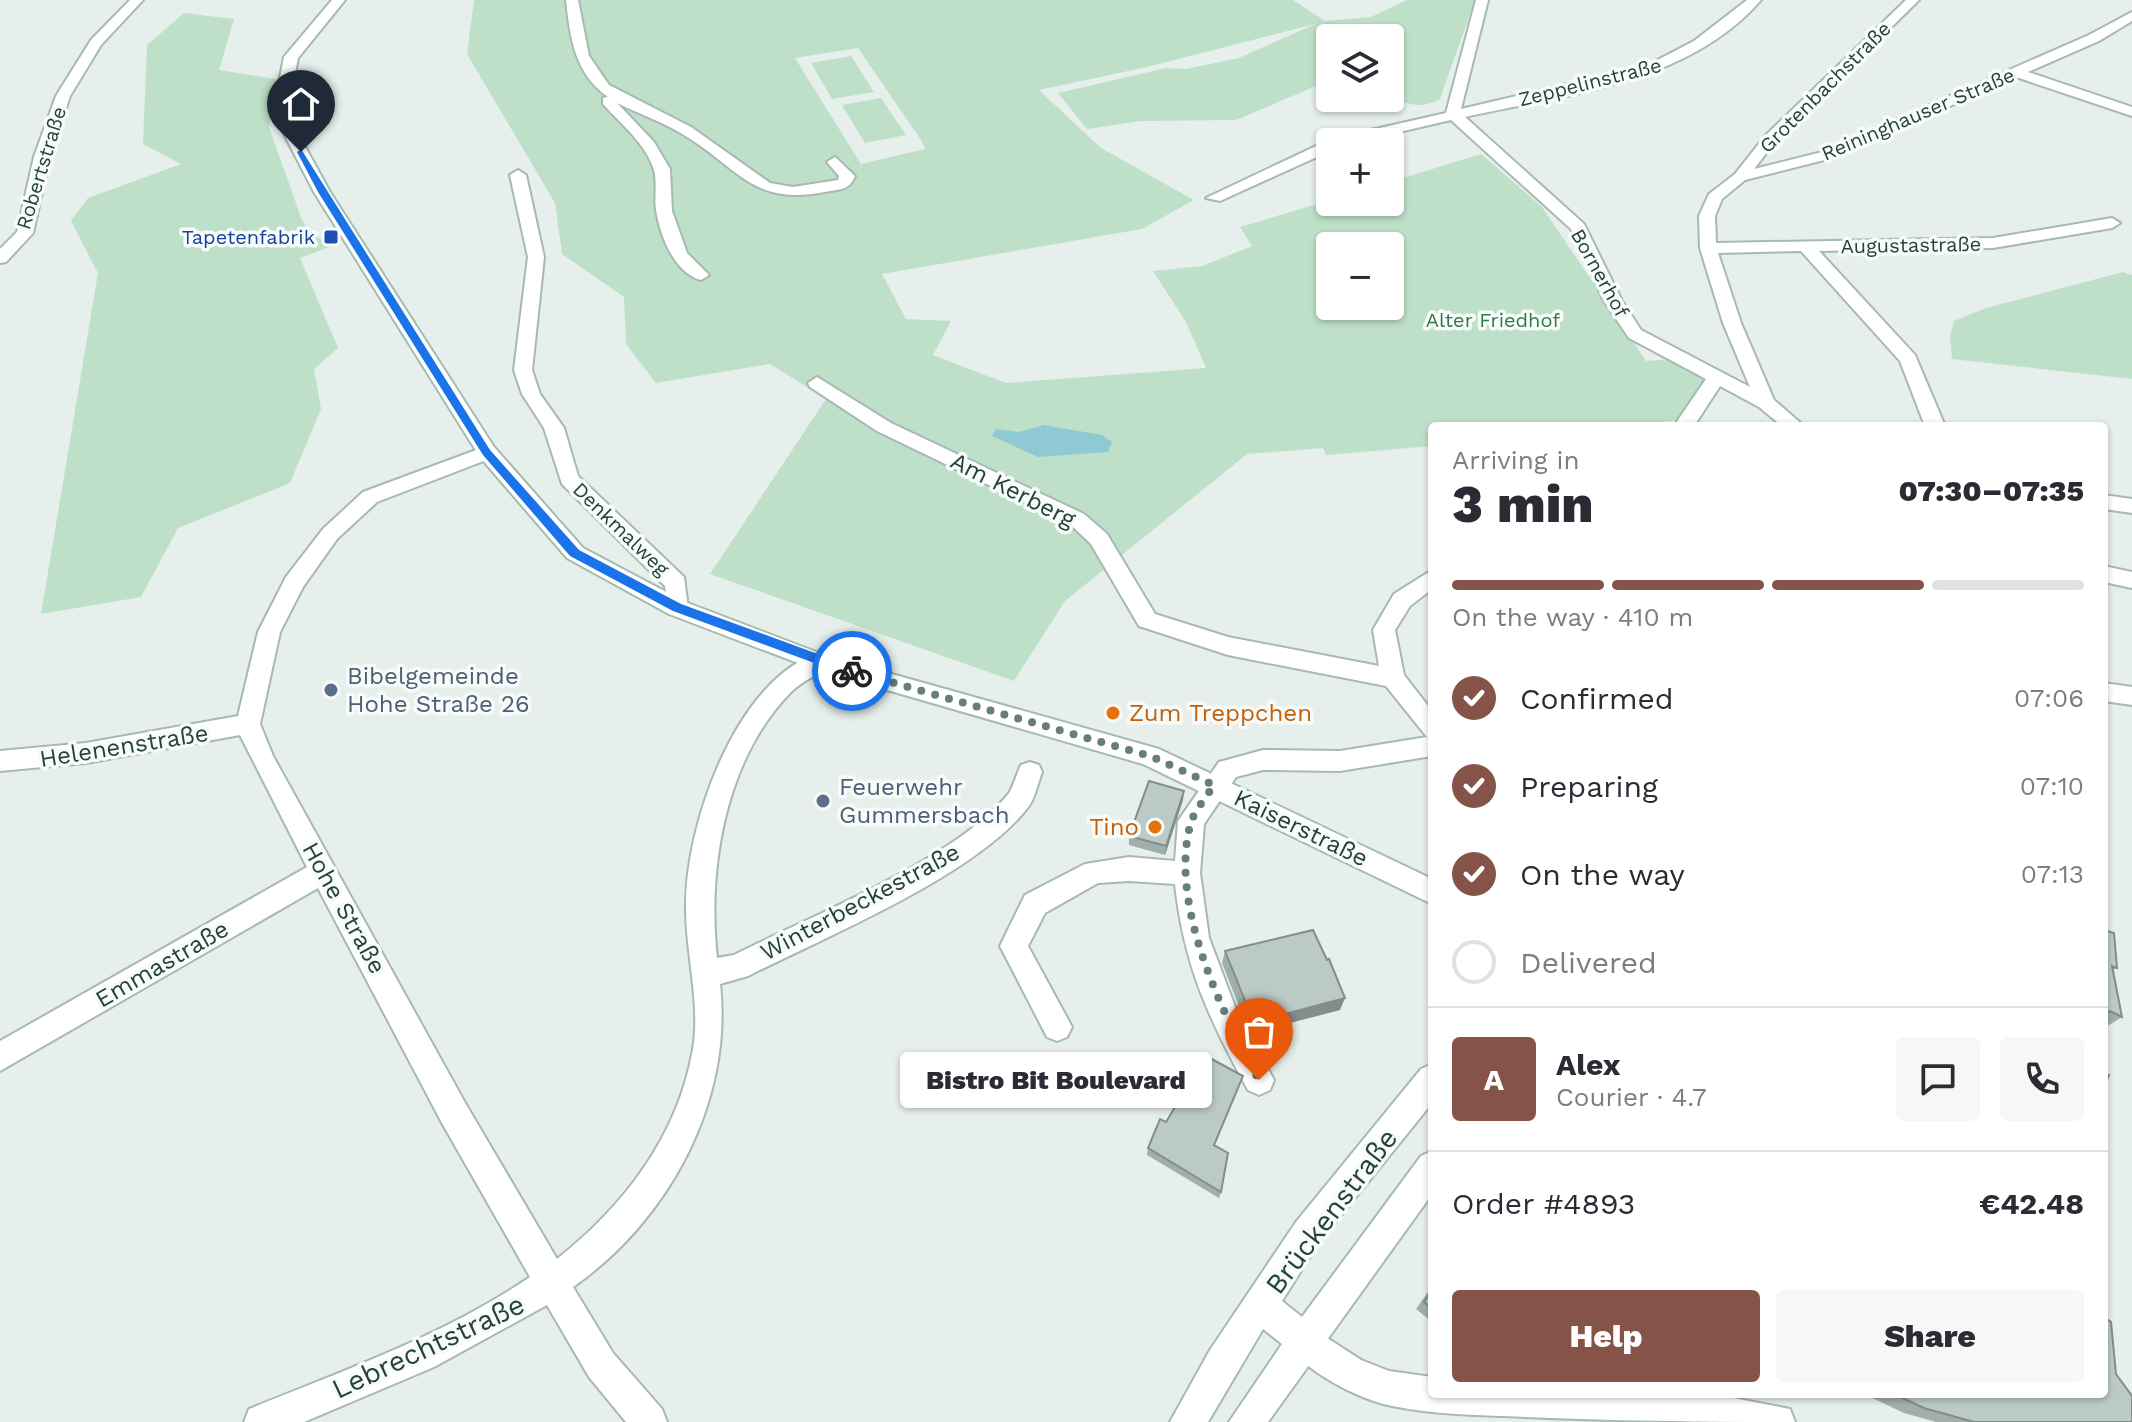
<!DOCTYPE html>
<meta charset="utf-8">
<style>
body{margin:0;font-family:"Work Sans",sans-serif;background:#f7f7f7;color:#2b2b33;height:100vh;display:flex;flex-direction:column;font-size:30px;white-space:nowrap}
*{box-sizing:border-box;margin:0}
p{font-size:26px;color:#7c7c81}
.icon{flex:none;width:44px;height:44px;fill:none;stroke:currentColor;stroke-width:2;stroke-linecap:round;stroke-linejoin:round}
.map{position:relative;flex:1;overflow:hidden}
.drawer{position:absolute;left:1428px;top:422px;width:680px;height:976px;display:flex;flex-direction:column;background:#fff;border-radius:8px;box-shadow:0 2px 6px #0004}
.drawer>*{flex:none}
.controls{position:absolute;left:1316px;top:24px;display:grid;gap:16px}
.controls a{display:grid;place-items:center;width:88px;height:88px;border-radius:8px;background:#fff;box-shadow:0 2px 6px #0004;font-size:40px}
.pin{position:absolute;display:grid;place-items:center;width:68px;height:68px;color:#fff;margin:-82px -34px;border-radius:50% 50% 50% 0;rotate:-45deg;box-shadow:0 0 8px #0007}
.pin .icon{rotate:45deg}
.courier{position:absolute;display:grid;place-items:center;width:80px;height:80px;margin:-40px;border:6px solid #1a73e8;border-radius:50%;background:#fff;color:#222;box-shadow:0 2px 10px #0007}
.bubble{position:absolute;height:56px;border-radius:8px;background:#fff;box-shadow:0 2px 6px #0004;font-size:26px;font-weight:800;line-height:56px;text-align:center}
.summary em{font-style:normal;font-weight:800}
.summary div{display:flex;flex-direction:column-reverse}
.summary{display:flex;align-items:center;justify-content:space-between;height:136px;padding:0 24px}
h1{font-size:52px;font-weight:800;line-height:60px}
.bar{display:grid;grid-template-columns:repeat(4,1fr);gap:12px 8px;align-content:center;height:96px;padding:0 24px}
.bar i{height:10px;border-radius:6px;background:#e1e1e2}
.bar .selected{background:#855347}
.bar p{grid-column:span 4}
.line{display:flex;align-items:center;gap:20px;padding:0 24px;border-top:2px solid #e1e1e2}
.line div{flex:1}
.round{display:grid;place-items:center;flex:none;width:84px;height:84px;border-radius:8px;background:#f7f7f7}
ol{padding:0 24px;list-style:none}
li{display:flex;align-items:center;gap:24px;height:88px}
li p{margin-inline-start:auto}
li .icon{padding:8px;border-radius:50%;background:#855347;color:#fff;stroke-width:4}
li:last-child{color:#7c7c81}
li i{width:44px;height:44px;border:4px solid #e1e1e2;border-radius:50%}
.cta{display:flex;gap:16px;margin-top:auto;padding:16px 24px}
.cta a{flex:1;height:92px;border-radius:8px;background:#855347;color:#fff;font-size:32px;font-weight:800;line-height:92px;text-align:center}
.cta a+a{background:#f7f7f7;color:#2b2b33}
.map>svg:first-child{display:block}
.green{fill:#bfe0c8;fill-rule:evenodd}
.water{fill:#8ec9d4}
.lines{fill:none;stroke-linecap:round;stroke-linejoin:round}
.street-casing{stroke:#a8b8b2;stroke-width:4}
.secondary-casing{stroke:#a4bbb3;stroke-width:4}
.street{fill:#fff;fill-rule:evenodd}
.secondary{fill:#fff;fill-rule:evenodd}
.wall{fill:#a1aea9}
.shaded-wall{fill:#838d89}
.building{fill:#bbcac4;stroke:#838d89;stroke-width:2}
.route{fill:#1a73e8}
.done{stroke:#687f78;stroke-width:8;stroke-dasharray:0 14.4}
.transit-dot{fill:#1a4fb4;stroke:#f7fbf9;stroke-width:3}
.service-dot{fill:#5c6f8a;stroke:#f7fbf9;stroke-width:3}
.food-dot{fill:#e8710a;stroke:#f7fbf9;stroke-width:3}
.labels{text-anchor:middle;stroke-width:7;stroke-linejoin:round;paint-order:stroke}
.far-street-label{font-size:20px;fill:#24423a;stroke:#f7fbf9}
.far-transit-label{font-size:20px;fill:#164399;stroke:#f7fbf9;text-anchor:end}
.far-park-label{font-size:20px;fill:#2d7a4b;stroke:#f7fbf9}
.street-label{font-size:24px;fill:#24423a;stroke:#f7fbf9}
.service-label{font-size:24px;fill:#4e5e75;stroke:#f7fbf9;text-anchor:start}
.food-label{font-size:24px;fill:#c56008;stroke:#f7fbf9;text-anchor:start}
.near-street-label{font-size:28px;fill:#24423a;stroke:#f7fbf9}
</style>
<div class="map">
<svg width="2132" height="1422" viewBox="0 0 2132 1422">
<rect width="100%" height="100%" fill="#e6efeb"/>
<g class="green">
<path d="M474,0h819l32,21 46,-4 36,-17h68l-35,99c-18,10 -33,7 -50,-5v-56h-60v42l-94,40 -95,1 -54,8 -29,-36 108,-25 20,1 53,-11 76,-34 -168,43 -108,23 62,58 93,52 -52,29 -260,45 24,45 45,2 -18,34 73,28 200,-15 -20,-46 -33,-51 49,-5 50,-20 -12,-19 90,-27 60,2v-20l91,-28 61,53 104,154 38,-3 24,22 -20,39 -67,7h-189v20l-106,9 -3,-7 -76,6 -182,147 -51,80 -304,-107 116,-175 -56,-35 -114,19 -30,-39 -2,-47 -62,-43 -7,-51 -88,-149zM858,48l63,92 4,9 -64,15 -66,-106zM1330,246h60v60h-60z"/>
<polygon points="184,13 234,19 219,70 276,79 269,127 302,220 308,231 332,246 300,258 338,348 314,369 321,409 290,483 178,528 141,597 41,614 98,273 71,221 88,198 181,164 143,144 147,45"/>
<polygon points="851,56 874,92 832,99 811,63"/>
<polygon points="881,98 906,135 865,143 842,105"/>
<polygon points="2123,272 2132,275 2132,379 1952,359 1950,337 1954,321 1986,308"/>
</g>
<polygon class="water" points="1044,425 1102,435 1112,442 1108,452 1038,457 992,436 996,429 1019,432"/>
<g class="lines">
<g class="street-casing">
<g id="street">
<polygon points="130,0 143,0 101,45 70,96 50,157 33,233 6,262 0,263 0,249 17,232 34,157 56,96 91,40"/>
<path d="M566,0h12l11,56 20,29 82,42 79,56 23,4 45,-7 1,-4 -12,-14 8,-5 20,19c-6,15 -15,13 -30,16 -73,14 -86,-24 -141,-57 -21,-13 -45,-21 -67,-32l37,39 16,27 2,42 15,42 22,22 -8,5c-27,-7 -41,-45 -45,-70 -2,-14 2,-30 -3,-43 -9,-25 -33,-44 -50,-63v-6l5,-1c-33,-23 -38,-59 -42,-97z"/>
<path d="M1476,0h12l-27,109 187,-44 46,-24 53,-41h14c-73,84 -194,94 -296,117l119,107 38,77 19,29 109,57 -27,-64 -23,-75 -1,-32 10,-22 26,-20 30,-38 141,-136h13l-144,142 -21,27 68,-17 267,-117 43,-23v9l-33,20 -71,31 104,35v9l-116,-39 -184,81 -87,22 -23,19 -7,17 1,27 277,-5 119,-20 8,5 -8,5 -119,20 -174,3 96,104 30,71h-20l-25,-65 -99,-110 -83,2 23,70 33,77 30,26h-22l-23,-19 -39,-21 -26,40h-20l32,-47 -77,-41 -25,-37 -33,-72 -120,-109 -95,22h-26v9l-110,50 -14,-3 125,-59 115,-26z"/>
<polygon points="518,170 526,175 544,257 532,370 540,394 564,428 578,476 684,577 688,608 685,614 669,614 665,586 562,484 544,428 522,394 514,370 528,257 510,175"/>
<path d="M817,377l74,46 193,91 23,20 48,80 73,23 151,29 -6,-36 21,-36 38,-24v19l-22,17 -15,24 9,45 28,36v45l-92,15 -77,-1 -27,7 -32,47 -4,49 9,65 28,74 37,68 -4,10 -11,5 -11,-5c-39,-71 -64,-124 -73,-206l-46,-3 -31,2 -53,30 -17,33 44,81 -5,10 -10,4 -10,-4 -47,-91 25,-51 60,-31 44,-7 46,4 3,-40 41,-59 44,-12 77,1 87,-14 -41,-51 -158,-31 -89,-29 -48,-82 -21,-20 -193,-93 -67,-44 -2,-4z"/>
<path d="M487,446l7,1 3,5 -3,5 -117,45 -40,37 -34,48 -23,45 -20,92 13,32 191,345 93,158c67,-53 121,-123 136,-210 8,-47 -8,-97 -7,-145 0,-79 50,-225 133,-251l8,3 4,6 -4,6c-12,8 -26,14 -36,24 -66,67 -84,177 -74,266l17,-3c75,-38 225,-97 275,-162 5,-8 8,-20 12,-28l9,-3 9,3 3,7c-4,11 -7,25 -13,34 -52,69 -202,130 -281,170l-28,8c13,117 -51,236 -147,303l40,66 49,56 5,13h-41l-37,-45 -42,-72 -113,62 -130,55h-60l5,-13c96,-39 196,-74 281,-132l-88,-154 -124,-235 -318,183v-30l307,-174 -67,-132 -154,28 -86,8v-20l86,-8 152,-27 20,-84 28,-55 37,-48 40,-37z"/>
<polygon points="2104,495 2132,499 2132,513 2104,509"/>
<polygon points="2104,683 2132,687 2132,705 2104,701"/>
<path d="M1304,1323l57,37 28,11 43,6v17h281l77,15 5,13c-90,0 -179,-1 -269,-5 -44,-2 -90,-2 -134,-11 -31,-6 -93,-36 -105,-66l5,-12z"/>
</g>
</g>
<g class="secondary-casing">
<g id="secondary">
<polygon points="332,0 345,0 298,58 288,109 297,132 330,192 494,447 583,548 685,602 824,655 1159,749 1432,879 1432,904 1143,764 811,668 669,614 567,558 480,457 314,192 283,132 274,109 284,57"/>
<polygon points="2104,566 2132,572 2132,588 2104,582"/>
<polygon points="1432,1064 1432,1103 1318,1244 1282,1301 1302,1317 1421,1156 1432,1151 1432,1194 1268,1422 1229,1422 1282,1344 1263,1329 1208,1422 1170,1422 1210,1350 1296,1222 1421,1069"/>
</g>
</g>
<use href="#street" class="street"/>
<use href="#secondary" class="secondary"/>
</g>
<g class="wall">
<polygon points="1183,800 1165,855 1129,845 1129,836"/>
<polygon points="2104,930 2117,968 2113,970 2122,1017 2109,1025 2104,1022"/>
<polygon points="1225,951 1340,1010 1266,1029 1260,1017 1244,1019 1222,963"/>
<polygon points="1240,1083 1214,1145 1221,1192 1219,1198 1147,1155 1148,1148 1188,1096"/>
<polygon points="1432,1286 1432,1322 1416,1309"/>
<polygon points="2116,1374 2132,1422 1936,1422 1904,1413 1864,1394 2104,1394"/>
</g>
<g class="shaded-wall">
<polygon points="1184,791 1183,800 1165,855 1166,846"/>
<polygon points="1345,998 1340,1010 1266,1029 1270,1018"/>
</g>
<g class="building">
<polygon points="1591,423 1593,426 1566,426"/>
<polygon points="1149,781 1184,791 1166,846 1129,836"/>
<polygon points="1313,930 1327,960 1329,959 1345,998 1270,1018 1263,1006 1248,1008 1225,951"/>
<polygon points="2104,930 2114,933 2117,968 2112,966 2122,1017 2110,1011 2107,1014 2104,1012"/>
<polygon points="1208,1057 1243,1076 1214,1145 1228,1153 1221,1192 1148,1148 1160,1119 1166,1122 1183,1094 1188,1096"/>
<polygon points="2104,1074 2109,1075 2104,1087"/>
<polygon points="1432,1290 1432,1308 1424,1302"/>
<polygon points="2104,1317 2111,1322 2116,1374 2132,1396 2132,1422 1974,1422 1924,1408 1894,1394 2104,1394"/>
</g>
<polygon class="route" points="301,149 490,450 579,550 681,604 856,668 856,675 847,675 673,611 570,556 483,455 318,192 297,152"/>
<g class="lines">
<path class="done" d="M852,671l298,85 64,29c-7,11 -19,25 -23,37 -23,80 30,189 68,258"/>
</g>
<rect class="transit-dot" x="323" y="229" width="16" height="16" rx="4"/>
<g class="service-dot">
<circle cx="331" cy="690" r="8"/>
<circle cx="823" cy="801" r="8"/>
</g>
<g class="food-dot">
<circle cx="1113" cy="713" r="8"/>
<circle cx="1155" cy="827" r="8"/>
</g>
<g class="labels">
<g class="far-street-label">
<text transform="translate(1590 82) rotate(-14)" y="7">Zeppelinstraße</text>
<text transform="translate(1825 87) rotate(-45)" y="7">Grotenbachstraße</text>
<text transform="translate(1918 114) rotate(-23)" y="7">Reininghauser Straße</text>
<text transform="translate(41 168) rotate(-73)" y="7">Robertstraße</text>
<text transform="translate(1911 245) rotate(-1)" y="7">Augustastraße</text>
<text transform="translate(1600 273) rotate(61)" y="7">Bornerhof</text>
<text transform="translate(621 529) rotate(44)" y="7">Denkmalweg</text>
</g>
<g class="far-transit-label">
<text x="315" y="244">Tapetenfabrik</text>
</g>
<g class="far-park-label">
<text x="1493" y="327">Alter Friedhof</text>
</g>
<g class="street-label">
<text transform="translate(1013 490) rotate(27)" y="8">Am Kerberg</text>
<text transform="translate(124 746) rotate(-9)" y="8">Helenenstraße</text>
<text transform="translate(1301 828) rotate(26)" y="8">Kaiserstraße</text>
<text transform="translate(860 902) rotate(-28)" y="8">Winterbeckestraße</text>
<text transform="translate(344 908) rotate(61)" y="8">Hohe Straße</text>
<text transform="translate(162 964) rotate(-30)" y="8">Emmastraße</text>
</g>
<g class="service-label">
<text x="347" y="684">Bibelgemeinde<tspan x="347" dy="28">Hohe Straße 26</tspan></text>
<text x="839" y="795">Feuerwehr<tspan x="839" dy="28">Gummersbach</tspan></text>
</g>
<g class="food-label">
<text x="1129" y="721">Zum Treppchen</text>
<text x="1139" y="835" text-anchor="end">Tino</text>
</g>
<g class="near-street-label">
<text transform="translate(1331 1211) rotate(-53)" y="10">Brückenstraße</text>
<text transform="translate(428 1346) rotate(-25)" y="10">Lebrechtstraße</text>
</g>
</g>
</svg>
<div class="controls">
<a><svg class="icon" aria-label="layers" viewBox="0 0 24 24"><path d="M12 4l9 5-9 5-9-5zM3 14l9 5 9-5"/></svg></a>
<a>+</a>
<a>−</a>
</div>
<div class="pin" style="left:1259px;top:1080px;background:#ea580c"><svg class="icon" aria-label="bag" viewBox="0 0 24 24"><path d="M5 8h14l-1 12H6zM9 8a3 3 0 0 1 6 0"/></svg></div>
<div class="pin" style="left:301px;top:152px;background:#1f2937"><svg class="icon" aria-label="home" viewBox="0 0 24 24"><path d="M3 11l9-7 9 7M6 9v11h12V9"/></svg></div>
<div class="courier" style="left:852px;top:671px"><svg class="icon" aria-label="bike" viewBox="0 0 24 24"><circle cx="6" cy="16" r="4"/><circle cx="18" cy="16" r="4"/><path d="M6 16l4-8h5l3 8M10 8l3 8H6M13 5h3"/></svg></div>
<div class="bubble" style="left:900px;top:1052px;width:312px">Bistro Bit Boulevard</div>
<section class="drawer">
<div class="summary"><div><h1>3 min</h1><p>Arriving in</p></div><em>07:30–07:35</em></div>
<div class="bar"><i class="selected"></i><i class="selected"></i><i class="selected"></i><i></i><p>On the way · 410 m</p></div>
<ol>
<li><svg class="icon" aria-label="check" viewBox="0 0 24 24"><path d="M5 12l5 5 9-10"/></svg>Confirmed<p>07:06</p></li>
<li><svg class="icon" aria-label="check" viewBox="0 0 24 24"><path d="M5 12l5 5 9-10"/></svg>Preparing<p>07:10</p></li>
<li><svg class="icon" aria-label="check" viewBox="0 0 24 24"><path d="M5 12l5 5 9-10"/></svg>On the way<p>07:13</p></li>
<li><i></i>Delivered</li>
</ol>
<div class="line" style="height:144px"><b class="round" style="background:#855347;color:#fff">A</b><div><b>Alex</b><p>Courier · 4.7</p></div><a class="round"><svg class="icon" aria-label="chat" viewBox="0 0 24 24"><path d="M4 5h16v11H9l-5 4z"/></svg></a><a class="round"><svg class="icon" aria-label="phone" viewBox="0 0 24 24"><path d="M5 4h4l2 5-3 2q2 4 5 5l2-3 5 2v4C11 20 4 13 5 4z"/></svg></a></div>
<div class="line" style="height:104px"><div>Order #4893</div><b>€42.48</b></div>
<div class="cta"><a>Help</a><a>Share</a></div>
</section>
</div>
